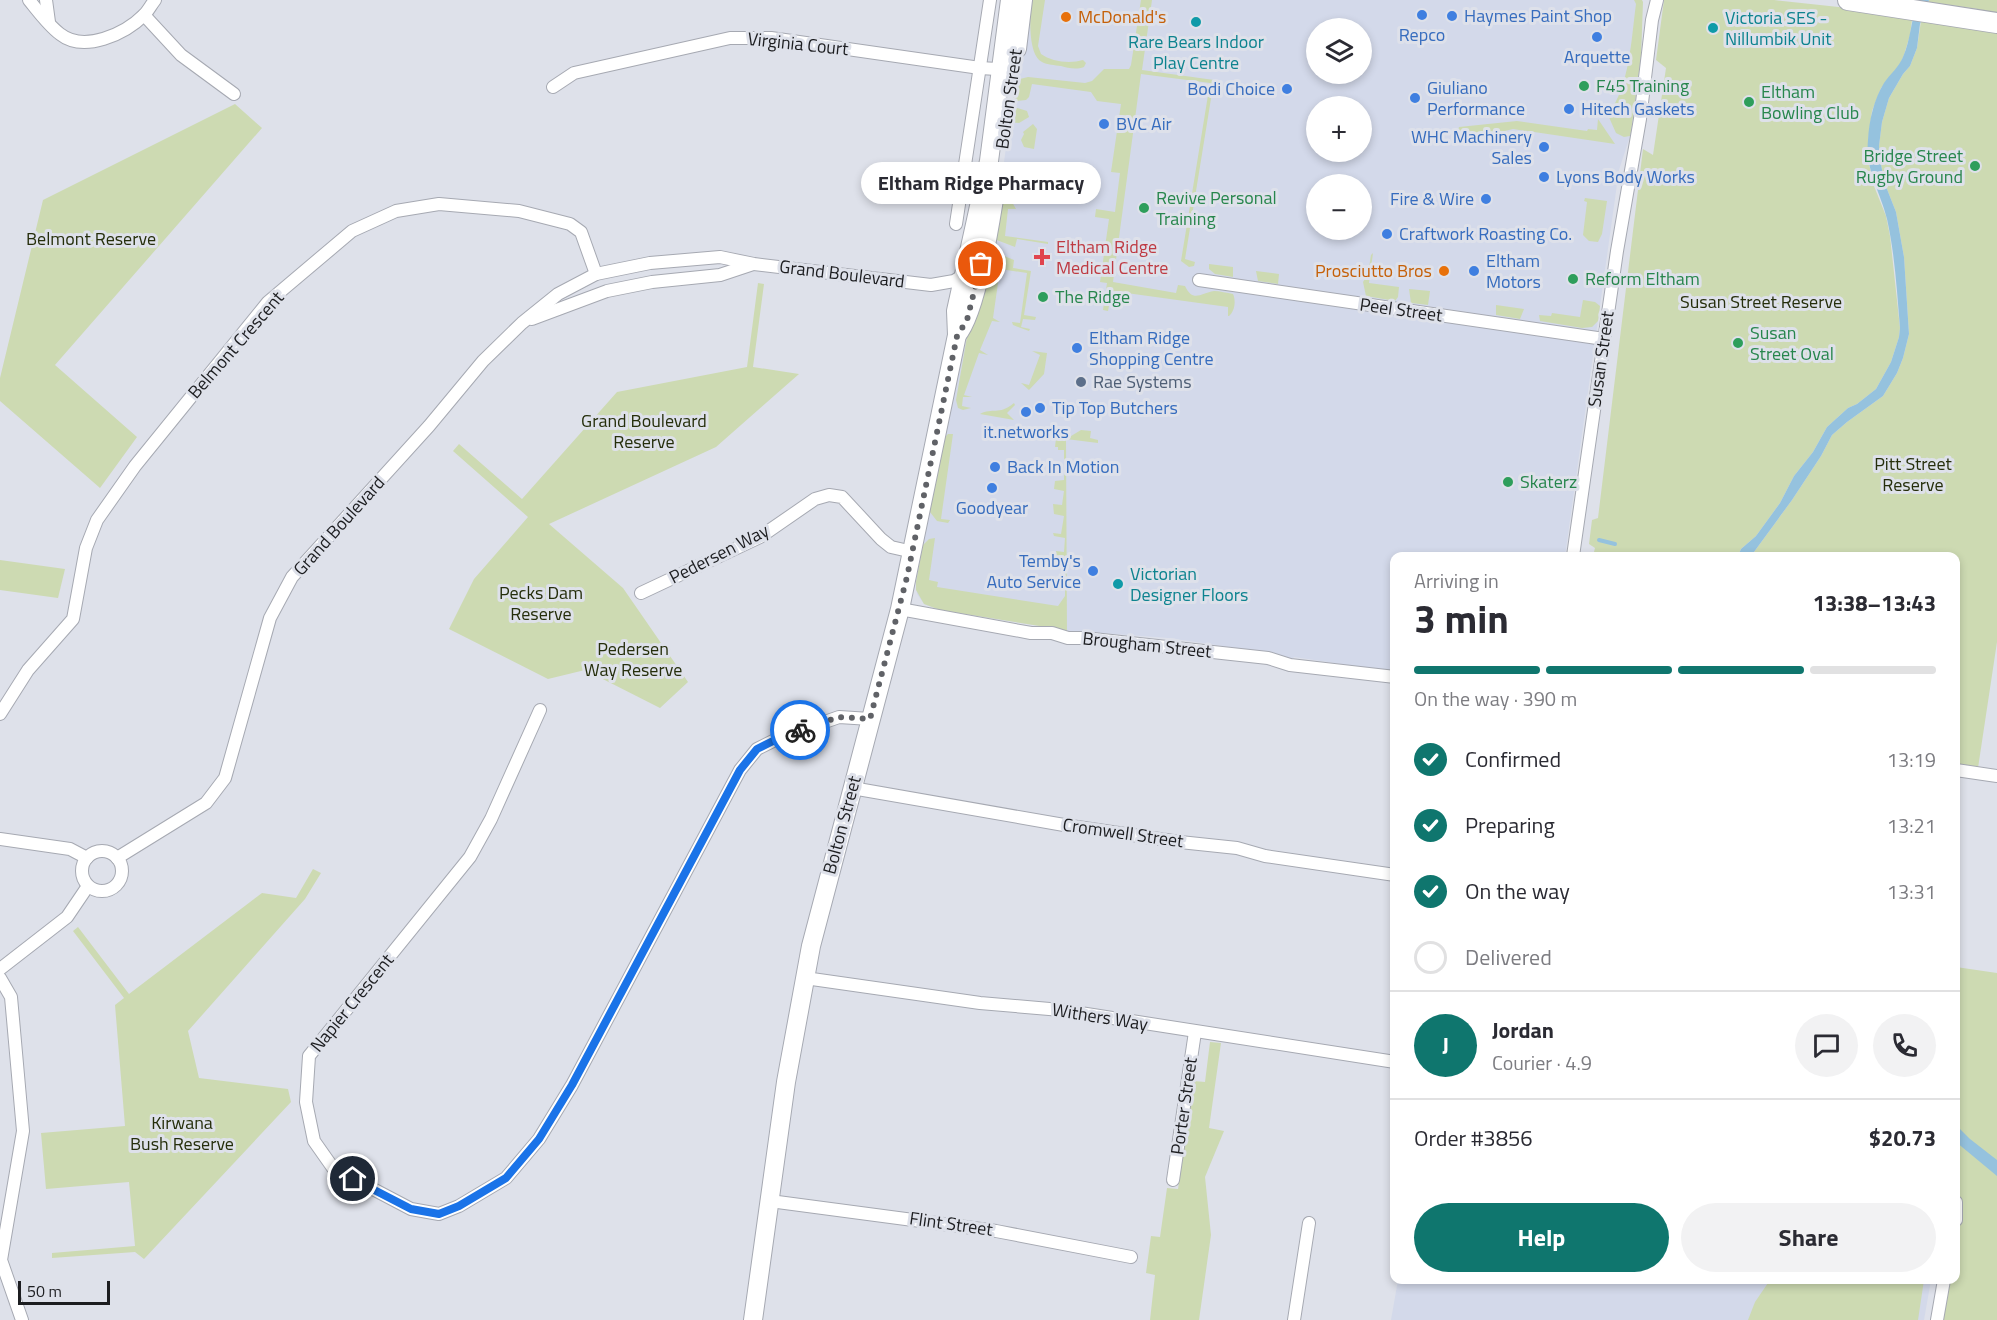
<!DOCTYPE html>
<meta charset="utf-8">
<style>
body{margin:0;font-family:"Titillium Web",sans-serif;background:#f2f2f3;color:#2b2b33;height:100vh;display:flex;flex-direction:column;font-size:22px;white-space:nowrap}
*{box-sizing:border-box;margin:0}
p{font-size:20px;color:#7c7c81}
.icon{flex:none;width:33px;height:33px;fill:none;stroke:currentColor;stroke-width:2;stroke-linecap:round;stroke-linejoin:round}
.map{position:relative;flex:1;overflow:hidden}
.drawer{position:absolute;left:1390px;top:552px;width:570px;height:732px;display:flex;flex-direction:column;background:#fff;border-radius:12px;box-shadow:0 3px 9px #0003}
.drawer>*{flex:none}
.tools{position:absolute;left:1306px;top:18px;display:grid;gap:12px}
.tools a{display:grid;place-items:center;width:66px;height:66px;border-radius:50%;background:#fff;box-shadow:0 3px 9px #0003;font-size:30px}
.scale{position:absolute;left:18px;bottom:15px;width:92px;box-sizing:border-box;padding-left:6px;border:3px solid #1c1d20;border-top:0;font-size:16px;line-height:21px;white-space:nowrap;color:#1c1d20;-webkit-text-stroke:4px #dee1ea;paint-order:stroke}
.pin{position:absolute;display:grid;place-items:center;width:51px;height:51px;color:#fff;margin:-26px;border:3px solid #fff;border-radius:50%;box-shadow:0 2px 6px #0007}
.courier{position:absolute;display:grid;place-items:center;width:60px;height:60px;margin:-30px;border:4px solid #1a73e8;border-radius:50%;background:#fff;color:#222;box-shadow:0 2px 8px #0007}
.bubble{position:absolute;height:42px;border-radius:21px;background:#fff;box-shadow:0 3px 9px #0003;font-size:20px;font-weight:700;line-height:42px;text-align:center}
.summary em{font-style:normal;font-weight:700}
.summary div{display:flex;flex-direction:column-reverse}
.summary{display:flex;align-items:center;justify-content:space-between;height:102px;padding:0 24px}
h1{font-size:39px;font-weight:700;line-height:45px}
.bar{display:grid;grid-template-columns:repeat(4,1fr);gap:9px 6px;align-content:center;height:72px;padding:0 24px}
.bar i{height:8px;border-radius:4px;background:#e1e1e2}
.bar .on{background:#0f766e}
.bar p{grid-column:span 4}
.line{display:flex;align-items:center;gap:15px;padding:0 24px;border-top:2px solid #e1e1e2}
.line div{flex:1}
.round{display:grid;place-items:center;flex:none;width:63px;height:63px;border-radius:32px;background:#f2f2f3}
ol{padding:0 24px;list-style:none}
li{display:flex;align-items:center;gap:18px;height:66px}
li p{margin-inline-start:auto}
li .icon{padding:6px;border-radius:50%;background:#0f766e;color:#fff;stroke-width:4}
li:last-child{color:#7c7c81}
li i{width:33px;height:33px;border:3px solid #e1e1e2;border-radius:50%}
.action{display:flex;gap:12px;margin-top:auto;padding:12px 24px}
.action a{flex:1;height:69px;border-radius:36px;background:#0f766e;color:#fff;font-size:24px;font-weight:700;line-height:69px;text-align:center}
.action a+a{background:#f2f2f3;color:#2b2b33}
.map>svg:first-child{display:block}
.built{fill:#d3d9ea;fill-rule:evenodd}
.green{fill:#cddab2}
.water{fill:#95c2de}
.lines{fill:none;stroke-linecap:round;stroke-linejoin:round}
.stream{stroke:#95c2de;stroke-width:4}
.street-casing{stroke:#a6a9b2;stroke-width:14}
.secondary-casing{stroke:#a6a9b2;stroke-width:20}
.primary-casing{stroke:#a6a9b2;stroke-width:22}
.street{stroke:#fff;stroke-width:12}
.secondary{stroke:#fff;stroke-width:18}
.primary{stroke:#fff;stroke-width:20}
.done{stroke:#606267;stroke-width:6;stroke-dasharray:0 10.8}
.route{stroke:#1a73e8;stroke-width:8}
.shop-dot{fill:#3f7fe0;stroke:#dee1ea;stroke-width:2}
.food-dot{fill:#e8710a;stroke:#dee1ea;stroke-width:2}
.culture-dot{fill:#0f9aa8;stroke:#dee1ea;stroke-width:2}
.leisure-dot{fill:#2e9e5b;stroke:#dee1ea;stroke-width:2}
.health-dot{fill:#e0444e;stroke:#dee1ea;stroke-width:2}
.service-dot{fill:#5c6f8a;stroke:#dee1ea;stroke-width:2}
.labels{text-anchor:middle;stroke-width:6;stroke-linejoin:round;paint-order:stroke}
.shop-label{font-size:18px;fill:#366cbe;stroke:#dee1ea;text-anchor:start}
.food-label{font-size:18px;fill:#c56008;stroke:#dee1ea;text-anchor:start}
.culture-label{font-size:18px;fill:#0d838f;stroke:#dee1ea;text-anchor:start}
.street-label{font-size:18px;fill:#1c1d20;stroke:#dee1ea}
.leisure-label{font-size:18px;fill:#27864d;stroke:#dee1ea;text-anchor:start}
.park-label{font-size:18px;fill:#252e0b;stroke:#dee1ea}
.health-label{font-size:18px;fill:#be3a42;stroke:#dee1ea;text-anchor:start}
.service-label{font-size:18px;fill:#4e5e75;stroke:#dee1ea;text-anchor:start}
</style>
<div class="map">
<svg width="1997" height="1320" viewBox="0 0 1997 1320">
<rect width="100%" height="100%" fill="#dee1ea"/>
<g class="built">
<path d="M1027,0h615v43l-8,70 -5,26 -10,31 -54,386h-170v116l-101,-15 -3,3 -20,-7 -103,-15 -94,-7 -4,3 -18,-6 -112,-18 -16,-6 -7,-10 -1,-12 34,-178 27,-106 25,-122zM1317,28h45v46h-45zM1317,106h45v46h-45zM1317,184h45v46h-45z"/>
<polygon points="1398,1280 1931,1280 1924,1320 1391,1320"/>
</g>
<g class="green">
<path d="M1030,0h15l-7,46 3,8c11,8 29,10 42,6l3,3 -2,4c-8,3 -16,1 -23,-1 -6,-1 -14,-1 -19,-4 -15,-8 -11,-46 -12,-62z"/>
<path d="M1141,0h11l-10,70 72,10 -29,179 10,3 -1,4 -5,1 -8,-6 29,-178 -69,-9 -28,208 63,11 2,-8 7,1c8,17 16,7 29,5 6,0 13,2 19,3 3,6 2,17 -4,22h-1v-9l-116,-16 -4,20 -5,-1 4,-27 -7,-1 9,-63 -14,-2 1,-8 19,3 5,-39 -9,-1 10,-68 -24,-3 -6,-9 -59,-8 -3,13 -3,3 -9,1 -4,-4 4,-14 3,-4 8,-2 57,6 7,-2 12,-12h25l2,-4z"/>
<path d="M1634,0h8l1,2 -2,54 -10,76 -1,4 -6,1 -8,-4 -8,-18c22,-31 23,-74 28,-111z"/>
<polygon points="1664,0 1774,0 1885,12 1892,13 1892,17 1912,20 1910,35 1904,55 1900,64 1881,88 1872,111 1868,142 1869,164 1874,186 1886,216 1890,236 1900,328 1899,337 1891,362 1876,389 1857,404 1848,408 1827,427 1813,452 1794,476 1780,503 1756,536 1741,549 1738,556 1593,556 1595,548 1589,544 1592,520 1598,518 1643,149 1653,155 1666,68 1656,60"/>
<polygon points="1929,0 1997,0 1997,14 1978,13 1978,9 1929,2"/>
<polygon points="1921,21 1975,29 1997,30 1997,642 1978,768 1956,764 1956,556 1751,556 1792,500 1821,456 1832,435 1847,422 1883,396 1897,373 1903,358 1909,334 1904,257 1896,212 1885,184 1880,160 1879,146 1882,122 1889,98 1903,74 1910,66 1917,48"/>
<polygon points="235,104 262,128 55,365 137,437 100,488 0,401 0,378 43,200"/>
<polygon points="1011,106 1027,111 1029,117 1019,123 1010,122"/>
<polygon points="1598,119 1615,144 1513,129 1481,137 1481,134 1458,130 1459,127 1517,121 1587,131 1588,129 1597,130"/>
<polygon points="1033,124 1037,129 1034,149 1024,147 1021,140 1024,134 1023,132"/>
<polygon points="1004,188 1016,209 1008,209 1005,236 1048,242 1048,244 1017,239 1015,247 994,239"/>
<polygon points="1585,198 1607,201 1602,234 1598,242 1589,241 1583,235 1587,202 1584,201"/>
<polygon points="997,253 1014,260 1013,268 1031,271 1024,315 1036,317 1035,320 1023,319 1021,327 1030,329 1029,331 1013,325 1012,322 1020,323 1027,273 1000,269 993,318 1000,322 992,321 980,350 988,355 979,353 964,395 972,397 963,397 962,406 971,408 963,410 958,408 956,400 967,337 977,298 992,255"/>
<polygon points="1373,253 1369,283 1399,287 1398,297 1395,301 1366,296 1363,282 1368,274 1371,255"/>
<polygon points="1209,264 1233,267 1233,277 1215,274 1209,269"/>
<polygon points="1256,271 1279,274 1278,284 1258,281"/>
<polygon points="758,283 764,284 753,367 799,374 716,447 549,524 623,588 688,682 660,708 585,670 548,679 449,629 474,579 528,517 453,451 459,444 522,499 617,392 747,367"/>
<polygon points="1409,289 1430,291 1428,305 1411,303"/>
<polygon points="1583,300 1595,302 1600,306 1598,321 1592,327 1582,328 1540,321 1539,315 1551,316 1552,313 1580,317"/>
<polygon points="1496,305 1524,309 1520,319 1496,315"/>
<polygon points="1032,351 1047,353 1044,374 1029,390 1021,383 1029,385 1040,355"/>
<path d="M1014,403l1,2 -8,8 7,7 -34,-6c13,-7 18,2 34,-11z"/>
<polygon points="1081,430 1091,431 1090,438 1098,440 1098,443 1066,439 1067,634 1052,628 940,610 924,604 916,590 916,582 923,545 929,539 935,538 929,580 938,582 937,587 1058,606 1065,596 1065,584 1054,582 1054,577 1065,578 1065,564 1056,562 1056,551 1064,552 1065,538 1054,536 1053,533 1061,534 1064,516 1054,514 1053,504 1062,505 1064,491 1054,489 1055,481 1064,480 1064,450 1058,450 1058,447 1055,447 1056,438 1066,439"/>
<polygon points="948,434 953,434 941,519 950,520 948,523 937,521 930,512 944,438"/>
<polygon points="0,560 65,569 58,598 0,590"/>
<polygon points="313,869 321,873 305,899 188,1031 199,1078 288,1089 291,1102 144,1259 135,1252 52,1258 52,1253 135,1246 129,1182 46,1189 41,1133 125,1126 115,1005 124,998 73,931 78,927 129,994 262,893 296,898"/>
<polygon points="1956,967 1997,973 1997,1320 1943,1320 1950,1280 1956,1280 1956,1243 1960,1222 1959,1199 1956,1189 1956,1128 1959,1128 1956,1124"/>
<polygon points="1210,1042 1221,1043 1209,1128 1224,1131 1205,1177 1211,1235 1199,1320 1150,1320 1155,1275 1146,1273 1151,1236 1160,1237 1167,1188 1178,1189 1194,1081 1205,1082"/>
<polygon points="1770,1280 1924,1280 1918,1320 1748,1320 1755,1302"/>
</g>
<g class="water">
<path d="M1918,0h11l-9,24 -3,24 -7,18 -7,8 -14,24 -7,24 -3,24 1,14 5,24 11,28 8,45 5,77 -6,24 -6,15 -14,23 -36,26 -15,13 -11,21 -29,44 -41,56h-13l3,-7 15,-13 24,-33 14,-27 19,-24 14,-25 21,-19 9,-4 19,-15 15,-27 8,-25 1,-9c-3,-36 -5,-73 -13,-109 -7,-28 -22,-49 -19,-79 1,-19 6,-41 16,-57 6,-9 15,-16 19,-26 8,-18 8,-38 15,-57z"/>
<polygon points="1956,1125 1970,1139 1997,1160 1997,1176 1956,1142"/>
</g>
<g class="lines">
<polyline class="stream" points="1599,540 1615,544"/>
<g class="street-casing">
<g id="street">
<path d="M29,0c9,11 19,25 31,34 24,19 65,0 84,-19 4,-4 7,-10 11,-15"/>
<polyline points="46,0 49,22"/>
<polyline points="144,15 181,55 234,94"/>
<polyline points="553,87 574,73 730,38 771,38 980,68 1014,70"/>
<polyline points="956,224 990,0"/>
<polyline points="1199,280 1604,339"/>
<polyline points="532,319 607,291 652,282 720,275 753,264"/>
<polyline points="1573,556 1617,251 1640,119 1652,20 1657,0"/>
<polyline points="641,593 760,537 815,499 829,495 842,497 881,539 891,547 913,552"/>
<polyline points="900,609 1031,633 1052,633 1068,638 1084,638 1268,658 1290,665 1395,677"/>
<polyline points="540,710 491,819 470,857 309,1056 306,1102 314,1141 333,1168 411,1209 439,1214 459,1206 506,1178 539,1139 572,1085 740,770 757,749 779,738 839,717 870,719"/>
<polyline points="0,714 28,670 73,619 86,548 97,520 135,466 268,302 352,231 396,211 439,204 519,211 570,224 581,232 596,274"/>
<polyline points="1956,770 1997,776"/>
<polyline points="852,788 1064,825 1180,842 1237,848 1265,856 1395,875"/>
<polyline points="0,839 70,849 87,858"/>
<circle cx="102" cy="871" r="20"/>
<polyline points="117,858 206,803 225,778 270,618 292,577 429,426 483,361 522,323 558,294 596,274 650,263 720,257 754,264 931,285 954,281 965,274"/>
<polyline points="0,969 67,917 88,886"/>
<polyline points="0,978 11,997 23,1131 1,1260 22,1320"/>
<polyline points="805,978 980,1003 1061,1010 1395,1062"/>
<polyline points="1173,1180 1195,1032"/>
<polyline points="770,1201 996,1231 1131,1257"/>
<polyline points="1956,1202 1956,1220"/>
<polyline points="1294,1320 1309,1223"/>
<polyline points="1937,1320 1944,1280"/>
</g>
</g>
<g class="secondary-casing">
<g id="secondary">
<polyline points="1017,49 1023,0"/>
<path d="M957,335c20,-22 35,-122 40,-155"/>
<polyline points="753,1320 786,1082 811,946 900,609 957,335 956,311 989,161 1010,0"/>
</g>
</g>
<g class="primary-casing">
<polyline id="primary" points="1848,0 1997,23"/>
</g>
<use href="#street" class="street"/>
<use href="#secondary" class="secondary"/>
<use href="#primary" class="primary"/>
</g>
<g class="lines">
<polyline class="done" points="800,730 839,717 870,719 907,577 957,336 967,320 981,264"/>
<polyline class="route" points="353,1179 411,1209 439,1214 459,1206 506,1178 539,1139 572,1085 740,770 757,749 779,738 800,730"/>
</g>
<g class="shop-dot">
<circle cx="1422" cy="15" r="6"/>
<circle cx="1452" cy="16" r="6"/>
<circle cx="1597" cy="37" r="6"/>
<circle cx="1287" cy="89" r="6"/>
<circle cx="1415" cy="98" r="6"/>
<circle cx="1569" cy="109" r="6"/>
<circle cx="1104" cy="124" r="6"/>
<circle cx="1544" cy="147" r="6"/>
<circle cx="1544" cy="177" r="6"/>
<circle cx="1486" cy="199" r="6"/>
<circle cx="1387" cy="234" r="6"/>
<circle cx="1474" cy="271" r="6"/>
<circle cx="1077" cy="348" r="6"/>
<circle cx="1040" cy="408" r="6"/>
<circle cx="1026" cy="412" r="6"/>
<circle cx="995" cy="467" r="6"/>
<circle cx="992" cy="488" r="6"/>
<circle cx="1093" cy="571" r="6"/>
</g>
<g class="food-dot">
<circle cx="1066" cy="17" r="6"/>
<circle cx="1444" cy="271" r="6"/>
</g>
<g class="culture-dot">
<circle cx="1196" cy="22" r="6"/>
<circle cx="1713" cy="28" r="6"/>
<circle cx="1118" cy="584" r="6"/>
</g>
<g class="leisure-dot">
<circle cx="1584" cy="86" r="6"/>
<circle cx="1749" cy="102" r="6"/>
<circle cx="1975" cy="166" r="6"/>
<circle cx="1144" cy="208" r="6"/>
<circle cx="1573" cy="279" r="6"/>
<circle cx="1043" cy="297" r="6"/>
<circle cx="1738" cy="343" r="6"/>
<circle cx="1508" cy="482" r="6"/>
</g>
<path class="health-dot" d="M1039 248h6v6h6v6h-6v6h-6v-6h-6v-6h6z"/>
<circle class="service-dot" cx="1081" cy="382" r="6"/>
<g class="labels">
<g class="shop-label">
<text x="1464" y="22">Haymes Paint Shop</text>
<text x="1422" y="41" text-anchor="middle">Repco</text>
<text x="1597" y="63" text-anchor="middle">Arquette</text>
<text x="1427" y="94">Giuliano<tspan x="1427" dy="21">Performance</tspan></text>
<text x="1275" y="95" text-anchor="end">Bodi Choice</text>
<text x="1581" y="115">Hitech Gaskets</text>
<text x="1116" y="130">BVC Air</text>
<text x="1532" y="143" text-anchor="end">WHC Machinery<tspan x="1532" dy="21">Sales</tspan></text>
<text x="1556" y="183">Lyons Body Works</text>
<text x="1474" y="205" text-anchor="end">Fire &amp; Wire</text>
<text x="1399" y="240">Craftwork Roasting Co.</text>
<text x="1486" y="267">Eltham<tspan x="1486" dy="21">Motors</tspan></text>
<text x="1089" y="344">Eltham Ridge<tspan x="1089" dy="21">Shopping Centre</tspan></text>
<text x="1052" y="414">Tip Top Butchers</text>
<text x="1026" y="438" text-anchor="middle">it.networks</text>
<text x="1007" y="473">Back In Motion</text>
<text x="992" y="514" text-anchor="middle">Goodyear</text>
<text x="1081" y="567" text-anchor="end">Temby's<tspan x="1081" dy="21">Auto Service</tspan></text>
</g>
<g class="food-label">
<text x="1078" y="23">McDonald's</text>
<text x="1432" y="277" text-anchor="end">Prosciutto Bros</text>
</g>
<g class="culture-label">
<text x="1725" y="24">Victoria SES -<tspan x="1725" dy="21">Nillumbik Unit</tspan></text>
<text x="1196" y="48" text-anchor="middle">Rare Bears Indoor<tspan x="1196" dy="21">Play Centre</tspan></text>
<text x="1130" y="580">Victorian<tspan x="1130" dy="21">Designer Floors</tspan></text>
</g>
<g class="street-label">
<text transform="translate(798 44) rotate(6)" y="6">Virginia Court</text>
<text transform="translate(1009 99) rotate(-82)" y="6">Bolton Street</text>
<text transform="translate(842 274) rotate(7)" y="6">Grand Boulevard</text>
<text transform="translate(1401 310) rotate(8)" y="6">Peel Street</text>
<text transform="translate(236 345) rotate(-49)" y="6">Belmont Crescent</text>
<text transform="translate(1601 359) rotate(-82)" y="6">Susan Street</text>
<text transform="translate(339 526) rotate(-48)" y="6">Grand Boulevard</text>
<text transform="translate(719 554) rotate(-27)" y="6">Pedersen Way</text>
<text transform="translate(1147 645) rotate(6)" y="6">Brougham Street</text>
<text transform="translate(842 825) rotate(-75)" y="6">Bolton Street</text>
<text transform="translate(1123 833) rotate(8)" y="6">Cromwell Street</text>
<text transform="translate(352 1003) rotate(-51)" y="6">Napier Crescent</text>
<text transform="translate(1100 1017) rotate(9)" y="6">Withers Way</text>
<text transform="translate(1184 1106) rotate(-82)" y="6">Porter Street</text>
<text transform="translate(951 1224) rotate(8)" y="6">Flint Street</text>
</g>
<g class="leisure-label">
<text x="1596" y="92">F45 Training</text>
<text x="1761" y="98">Eltham<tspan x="1761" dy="21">Bowling Club</tspan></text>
<text x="1963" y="162" text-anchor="end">Bridge Street<tspan x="1963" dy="21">Rugby Ground</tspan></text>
<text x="1156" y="204">Revive Personal<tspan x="1156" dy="21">Training</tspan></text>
<text x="1585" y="285">Reform Eltham</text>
<text x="1055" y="303">The Ridge</text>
<text x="1750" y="339">Susan<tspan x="1750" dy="21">Street Oval</tspan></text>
<text x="1520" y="488">Skaterz</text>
</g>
<g class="park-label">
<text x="91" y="245">Belmont Reserve</text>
<text x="1761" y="308">Susan Street Reserve</text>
<text x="644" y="427">Grand Boulevard<tspan x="644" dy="21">Reserve</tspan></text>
<text x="1913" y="470">Pitt Street<tspan x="1913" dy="21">Reserve</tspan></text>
<text x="541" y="599">Pecks Dam<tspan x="541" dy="21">Reserve</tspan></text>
<text x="633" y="655">Pedersen<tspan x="633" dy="21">Way Reserve</tspan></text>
<text x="182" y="1129">Kirwana<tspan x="182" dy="21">Bush Reserve</tspan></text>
</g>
<g class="health-label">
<text x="1056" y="253">Eltham Ridge<tspan x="1056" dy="21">Medical Centre</tspan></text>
</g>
<g class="service-label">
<text x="1093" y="388">Rae Systems</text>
</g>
</g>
</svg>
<div class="tools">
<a><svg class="icon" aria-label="layers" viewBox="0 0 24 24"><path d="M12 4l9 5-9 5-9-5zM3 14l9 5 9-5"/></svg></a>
<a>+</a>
<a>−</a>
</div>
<div class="scale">50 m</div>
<div class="pin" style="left:981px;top:264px;background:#ea580c"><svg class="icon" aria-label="bag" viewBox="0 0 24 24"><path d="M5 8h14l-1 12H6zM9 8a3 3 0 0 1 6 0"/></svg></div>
<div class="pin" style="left:353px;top:1179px;background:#1f2937"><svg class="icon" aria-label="home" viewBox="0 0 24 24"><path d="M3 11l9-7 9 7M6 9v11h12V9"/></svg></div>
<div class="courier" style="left:800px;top:730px"><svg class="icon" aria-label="bike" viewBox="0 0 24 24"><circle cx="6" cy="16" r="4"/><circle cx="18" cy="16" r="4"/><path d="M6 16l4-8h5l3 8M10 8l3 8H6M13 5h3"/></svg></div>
<div class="bubble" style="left:861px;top:162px;width:240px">Eltham Ridge Pharmacy</div>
<section class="drawer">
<div class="summary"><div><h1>3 min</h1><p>Arriving in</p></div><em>13:38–13:43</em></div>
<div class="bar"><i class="on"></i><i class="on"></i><i class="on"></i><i></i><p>On the way · 390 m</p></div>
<ol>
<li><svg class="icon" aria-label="check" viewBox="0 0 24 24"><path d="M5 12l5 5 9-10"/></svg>Confirmed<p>13:19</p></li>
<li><svg class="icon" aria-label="check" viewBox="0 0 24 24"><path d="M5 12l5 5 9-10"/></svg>Preparing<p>13:21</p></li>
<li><svg class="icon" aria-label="check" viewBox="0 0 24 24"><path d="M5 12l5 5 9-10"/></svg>On the way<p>13:31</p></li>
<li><i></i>Delivered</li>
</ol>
<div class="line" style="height:108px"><b class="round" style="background:#0f766e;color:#fff">J</b><div><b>Jordan</b><p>Courier · 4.9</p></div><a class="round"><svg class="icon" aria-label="chat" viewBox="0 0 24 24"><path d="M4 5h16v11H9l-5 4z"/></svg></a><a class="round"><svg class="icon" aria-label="phone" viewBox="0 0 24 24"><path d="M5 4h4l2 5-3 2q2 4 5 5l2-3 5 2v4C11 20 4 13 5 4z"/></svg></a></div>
<div class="line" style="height:78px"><div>Order #3856</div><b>$20.73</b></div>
<div class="action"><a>Help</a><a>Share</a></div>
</section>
</div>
